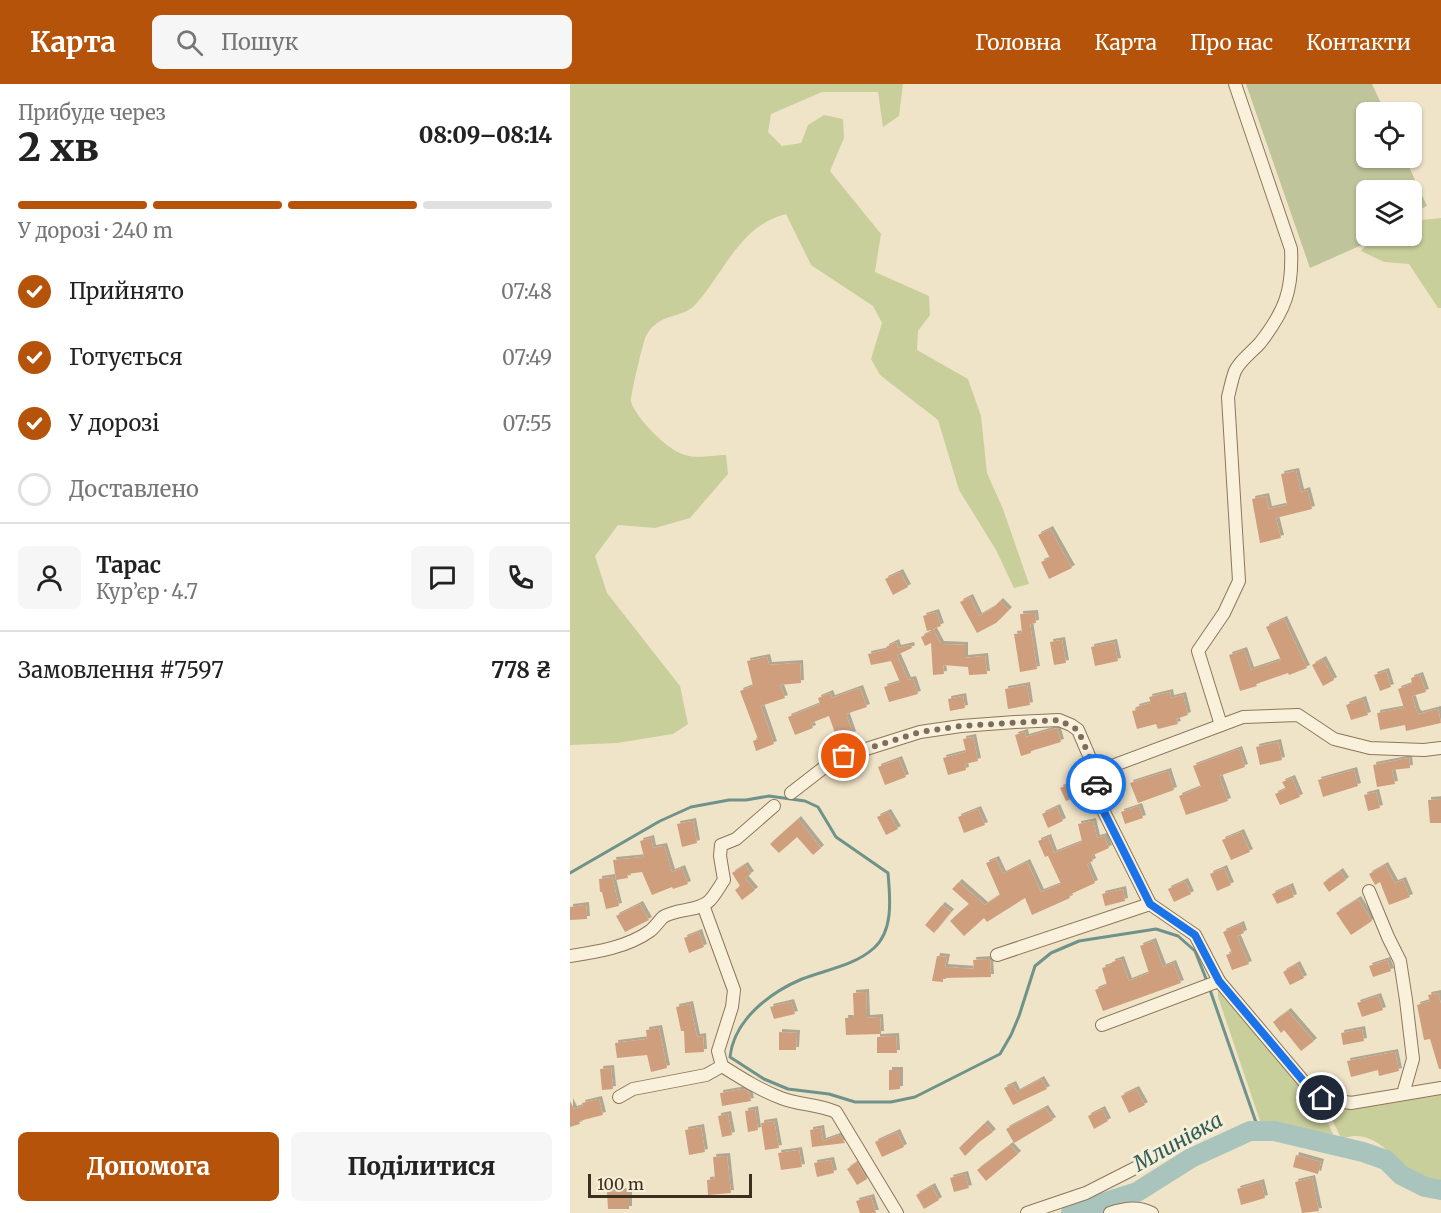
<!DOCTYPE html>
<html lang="uk">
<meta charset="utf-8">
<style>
body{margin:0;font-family:Merriweather,serif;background:#f6f6f6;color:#222;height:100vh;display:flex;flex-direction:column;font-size:22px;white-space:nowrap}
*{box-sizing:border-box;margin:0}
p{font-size:20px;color:#767676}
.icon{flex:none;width:33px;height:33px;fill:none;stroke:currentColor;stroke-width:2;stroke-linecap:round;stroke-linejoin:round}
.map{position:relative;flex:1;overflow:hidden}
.side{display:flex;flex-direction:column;background:#fff;width:570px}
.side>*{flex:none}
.buttons{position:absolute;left:786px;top:18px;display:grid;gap:12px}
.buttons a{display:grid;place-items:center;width:66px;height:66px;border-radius:9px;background:#fff;box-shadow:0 2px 4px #0004;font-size:30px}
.scale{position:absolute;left:18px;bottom:15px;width:164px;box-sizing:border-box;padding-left:6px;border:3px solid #3d2e20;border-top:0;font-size:16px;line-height:21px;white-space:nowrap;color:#3d2e20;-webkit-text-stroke:4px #f7eed8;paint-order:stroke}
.pin{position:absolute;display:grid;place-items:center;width:51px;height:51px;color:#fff;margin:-26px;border:3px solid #fff;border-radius:50%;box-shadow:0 2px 6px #0007}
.courier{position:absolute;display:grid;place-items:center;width:60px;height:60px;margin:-30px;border:4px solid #1a73e8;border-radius:50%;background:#fff;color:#222;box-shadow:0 2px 8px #0007}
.overview em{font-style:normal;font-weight:800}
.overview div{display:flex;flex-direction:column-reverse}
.overview{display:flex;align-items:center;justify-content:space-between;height:102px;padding:0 18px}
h1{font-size:39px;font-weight:800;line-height:45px}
.bar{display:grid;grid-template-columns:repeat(4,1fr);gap:9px 6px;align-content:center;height:72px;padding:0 18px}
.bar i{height:8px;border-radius:4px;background:#e0e0e0}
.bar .on{background:#b45309}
.bar p{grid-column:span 4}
.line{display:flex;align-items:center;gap:15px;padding:0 18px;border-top:2px solid #e0e0e0}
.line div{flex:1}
.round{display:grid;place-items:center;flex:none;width:63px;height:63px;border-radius:9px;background:#f6f6f6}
ol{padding:0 18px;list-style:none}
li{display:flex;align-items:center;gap:18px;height:66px}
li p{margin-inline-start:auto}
li .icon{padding:6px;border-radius:50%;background:#b45309;color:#fff;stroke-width:4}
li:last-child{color:#767676}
li i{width:33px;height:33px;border:3px solid #e0e0e0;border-radius:50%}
.primary-button{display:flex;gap:12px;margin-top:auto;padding:12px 18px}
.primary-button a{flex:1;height:69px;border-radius:9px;background:#b45309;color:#fff;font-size:24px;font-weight:800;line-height:69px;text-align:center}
.primary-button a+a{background:#f6f6f6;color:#222}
header{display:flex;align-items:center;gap:36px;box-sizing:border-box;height:84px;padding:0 30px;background:#b45309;color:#fff}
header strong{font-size:28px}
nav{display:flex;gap:33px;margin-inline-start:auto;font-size:21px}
.search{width:420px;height:54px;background:#f6f6f6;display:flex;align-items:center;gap:15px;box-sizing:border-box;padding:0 21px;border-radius:9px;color:#767676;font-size:22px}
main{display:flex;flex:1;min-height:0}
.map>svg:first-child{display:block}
.green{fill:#c9cf9b}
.cemetery{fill:#bfc49a}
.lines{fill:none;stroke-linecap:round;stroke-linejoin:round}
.stream{stroke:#6f938a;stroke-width:3}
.river{stroke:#a9c4bc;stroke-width:20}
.building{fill:#cf9f7d;filter:url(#shadow)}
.street-casing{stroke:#8d765c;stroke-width:14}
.street{stroke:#faf1dc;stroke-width:12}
.done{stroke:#7c6e5b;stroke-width:6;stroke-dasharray:0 10.8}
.route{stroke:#1a73e8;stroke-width:8}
.labels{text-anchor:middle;stroke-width:6;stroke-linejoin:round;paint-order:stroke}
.water-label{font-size:21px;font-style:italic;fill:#2f5d5a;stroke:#f7eed8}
</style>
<header>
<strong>Карта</strong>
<div class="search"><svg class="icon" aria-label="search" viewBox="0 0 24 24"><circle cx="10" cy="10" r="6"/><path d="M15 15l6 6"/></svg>Пошук</div>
<nav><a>Головна</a><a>Карта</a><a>Про нас</a><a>Контакти</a></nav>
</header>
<main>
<section class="side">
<div class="overview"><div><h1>2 хв</h1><p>Прибуде через</p></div><em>08:09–08:14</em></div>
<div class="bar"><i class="on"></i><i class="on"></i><i class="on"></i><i></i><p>У дорозі · 240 m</p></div>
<ol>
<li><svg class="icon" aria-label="check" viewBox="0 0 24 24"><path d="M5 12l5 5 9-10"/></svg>Прийнято<p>07:48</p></li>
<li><svg class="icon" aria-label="check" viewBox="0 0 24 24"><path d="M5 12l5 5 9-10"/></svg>Готується<p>07:49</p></li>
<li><svg class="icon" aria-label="check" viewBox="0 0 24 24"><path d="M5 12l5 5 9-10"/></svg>У дорозі<p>07:55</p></li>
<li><i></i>Доставлено</li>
</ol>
<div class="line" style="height:108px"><a class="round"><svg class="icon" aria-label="person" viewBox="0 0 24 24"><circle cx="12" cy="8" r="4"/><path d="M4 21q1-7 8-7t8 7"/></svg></a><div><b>Тарас</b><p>Кур’єр · 4.7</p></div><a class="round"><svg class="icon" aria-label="chat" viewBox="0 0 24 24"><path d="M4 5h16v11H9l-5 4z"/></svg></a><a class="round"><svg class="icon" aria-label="phone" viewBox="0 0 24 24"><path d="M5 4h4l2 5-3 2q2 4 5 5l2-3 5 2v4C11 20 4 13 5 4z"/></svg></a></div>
<div class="line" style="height:78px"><div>Замовлення #7597</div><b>778 ₴</b></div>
<div class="primary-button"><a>Допомога</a><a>Поділитися</a></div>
</section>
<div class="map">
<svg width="871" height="1129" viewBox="0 0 871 1129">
<defs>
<filter id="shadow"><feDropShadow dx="3" dy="-3" stdDeviation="0" flood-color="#0004"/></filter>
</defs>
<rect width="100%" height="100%" fill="#f0e4c8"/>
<g class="green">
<path d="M0,0h333l-4,32 -16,11 -5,-35h-56l-51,22 -3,18 14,14 19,-3 7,-18 16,-10 19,4 1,19 -14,33 51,63 -6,38 54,24 1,19 -12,16 -1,19 51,29 13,37 6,57 16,36 26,75 -15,4 -18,-38 -37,-60 -21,-70 -58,-45 -9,-16 11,-36 -9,-17 -62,-41 -25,-51c-47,12 -61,58 -91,91 -13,14 -36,7 -49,31 -3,6 -16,61 -15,66 6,17 36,48 54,53 11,4 29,0 41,0l2,19 -38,44 -35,10 -37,-3 -23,31 12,37 73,93 8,38 -15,10 -56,9 -47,2z"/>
<polygon points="871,134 871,224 868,224 839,180 814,178 791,167 804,152 842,152 842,137"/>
<polygon points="648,907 751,1023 765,1055 731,1047 727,1049 719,1046 717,1043 690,1037 648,913"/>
<path d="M871,1009v90c-36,2 -50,-47 -86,-47 -4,0 -10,2 -14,2l-16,-33 30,1z"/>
</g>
<polygon class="cemetery" points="676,0 802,0 815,28 796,28 796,74 835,74 857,122 842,129 842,106 796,106 796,152 802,152 794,160 740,184"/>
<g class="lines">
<g class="stream">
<path d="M0,789l90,-52 31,-14 38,-7h17l23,-4 36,5 13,6 18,30 52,36c2,24 6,57 -14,75 -20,18 -49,22 -72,31 -33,14 -68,41 -72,78l34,22 24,10 41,5 26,8h36l24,-5 85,-43 11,-19 8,-19 16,-50 16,-13 28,-12 77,-12 22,7 17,15 12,30"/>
<polyline points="639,903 689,1047"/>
</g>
<polyline class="river" points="501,1129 567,1108 621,1074 680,1047 704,1047 793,1068 816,1076 831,1091 855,1103 871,1106"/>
</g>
<g class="building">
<polygon points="726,387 731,408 737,406 742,425 706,434 711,454 690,459 682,415 696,412 699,425 717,421 711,390"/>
<polygon points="480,445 502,484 479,495 471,478 480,474 468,451"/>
<polygon points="330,488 338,503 323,511 315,495"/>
<polygon points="400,513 409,532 423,524 430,517 439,526 426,539 407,549 390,518"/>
<polygon points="366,528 371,542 363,545 371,560 395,561 395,574 415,572 417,590 399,591 398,583 373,581 374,590 363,591 361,559 355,562 351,553 361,548 361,546 357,547 353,532"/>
<polygon points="465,529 466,539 460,540 467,585 450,588 444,550 452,549 450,530"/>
<polygon points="714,535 737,584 719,591 718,589 686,600 687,602 670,607 659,571 674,566 681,586 711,576 696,543"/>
<polygon points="492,556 496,579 484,581 480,558"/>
<polygon points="326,558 328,564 341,561 342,564 327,571 338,596 343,595 348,610 319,618 314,603 330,598 321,577 301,581 298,570 317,566 316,563"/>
<polygon points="544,558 548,577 525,582 521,563"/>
<polygon points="197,573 199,581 230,579 231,599 210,601 215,614 191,622 204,660 186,667 183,657 188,655 170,607 183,602 177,577"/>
<polygon points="753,575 764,596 753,602 742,581"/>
<polygon points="816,587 821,603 810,607 804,591"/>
<polygon points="850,591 856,608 842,612 847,628 849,630 868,625 871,639 836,647 835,641 810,646 807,629 834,624 828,605 842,600 841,594"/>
<polygon points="457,601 460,621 438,625 435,605"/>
<polygon points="290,604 297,623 276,630 283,650 267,655 259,632 241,639 243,644 225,651 218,633 250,620 248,614 260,609 262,614"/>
<polygon points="600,608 601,614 613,611 618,631 606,635 608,640 588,645 586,640 567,645 562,627 567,626 566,623 581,619 579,613"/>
<polygon points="393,612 395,624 380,627 378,615"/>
<polygon points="793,615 798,631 781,636 776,621"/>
<polygon points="487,644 491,658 461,667 461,669 451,672 445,651 455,648 456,653"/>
<polygon points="403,653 408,677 395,680 396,686 378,691 373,674 396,668 393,655"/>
<polygon points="708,658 712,676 690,681 686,663"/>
<polygon points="669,665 675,683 649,692 658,717 616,731 609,712 631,703 623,682"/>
<polygon points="839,674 840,684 822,686 825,700 807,703 803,681"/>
<polygon points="329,675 336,693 315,701 308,683"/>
<polygon points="784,686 788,702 753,713 748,696"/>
<polygon points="598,687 604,706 568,719 560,699"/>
<polygon points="722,694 730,713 710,721 705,710 716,705 712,698"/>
<polygon points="506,697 512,711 496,717 490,704"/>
<polygon points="806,708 810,724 798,727 794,711"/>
<polygon points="871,715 871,739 860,739 858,716"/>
<polygon points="569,722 573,734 555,740 551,728"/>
<polygon points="487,723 493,737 478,744 472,730"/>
<polygon points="408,725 415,741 394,749 388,733"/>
<polygon points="318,728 328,745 316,751 307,733"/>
<polygon points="228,735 251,764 243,771 227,753 209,769 200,760"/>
<polygon points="123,737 127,759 112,763 107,740"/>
<polygon points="523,737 527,754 534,752 539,764 521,772 523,777 517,780 525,799 499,811 500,814 462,831 455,814 417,838 414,834 394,852 380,837 399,820 382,805 389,798 415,821 430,811 416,779 426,775 433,790 457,778 471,808 491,800 478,772 480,771 475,773 468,757 478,753 484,769 512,758 508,740"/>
<polygon points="671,748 680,768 661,776 652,756"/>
<polygon points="81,754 83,764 94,762 102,788 112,784 118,800 103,805 102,803 82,811 72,788 57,790 58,794 46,796 43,776 74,773 70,757"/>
<polygon points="175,781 181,790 175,794 185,806 172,816 165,806 170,802 162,789"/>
<polygon points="815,781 825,799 833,796 840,813 819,821 810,798 805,801 799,790"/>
<polygon points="654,784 661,801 647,807 640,790"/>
<polygon points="770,787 776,796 759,808 753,799"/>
<polygon points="42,793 49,822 36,825 32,808 30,808 29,795"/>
<polygon points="615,797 621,810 604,818 598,805"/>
<polygon points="720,802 724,813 707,820 702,810"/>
<polygon points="553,805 555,817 535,822 532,810"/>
<polygon points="788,815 802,837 781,851 766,829"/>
<polygon points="70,820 79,836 55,848 46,832"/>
<polygon points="16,821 17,835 0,836 0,823"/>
<polygon points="372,821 381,828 364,849 355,841"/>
<polygon points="671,840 674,849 667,852 679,880 662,886 656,871 662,869 653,848"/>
<polygon points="129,848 134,863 119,869 114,854"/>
<polygon points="583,857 593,883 603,879 611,899 533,927 525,906 537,901 532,884 542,881 542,878 551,875 559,897 579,889 570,862"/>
<polygon points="367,872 377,873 375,883 404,885 403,876 420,875 421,893 373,894 373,898 362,897"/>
<polygon points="817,876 821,887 803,893 799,882"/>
<polygon points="727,880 734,894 720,901 713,888"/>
<polygon points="296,908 297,934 310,933 311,950 276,951 275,934 284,934 283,909"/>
<polygon points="868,909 871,920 871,985 869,985 860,955 854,956 847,921 860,917 858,911"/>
<polygon points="808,912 813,926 792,933 787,919"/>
<polygon points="221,918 225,930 204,935 200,923"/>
<polygon points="120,920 127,953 133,952 134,968 115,969 114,947 111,947 106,923"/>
<polygon points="718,927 744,957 731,967 714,946 711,949 703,938"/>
<polygon points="89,944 97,984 81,988 77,971 47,974 45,959 77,955 76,946"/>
<polygon points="792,945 794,957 773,961 771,949"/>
<polygon points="209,948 227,949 226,966 209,966"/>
<polygon points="326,952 327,969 307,969 307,953"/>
<polygon points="825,968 829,987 809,992 808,986 781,993 777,977"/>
<polygon points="41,984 43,1005 32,1006 30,985"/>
<polygon points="319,986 330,986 330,1005 319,1006"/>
<polygon points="471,995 477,1005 443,1021 434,1004 443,1000 447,1008"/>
<polygon points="173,1005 179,1008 181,1017 152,1022 150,1009"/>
<polygon points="566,1005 575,1021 559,1029 551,1012"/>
<polygon points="29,1015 33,1031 9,1037 10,1040 0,1043 0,1017 4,1025 13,1022 12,1019"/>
<polygon points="475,1024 483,1036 444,1059 436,1045"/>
<polygon points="185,1025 188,1046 178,1048 175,1027"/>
<polygon points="532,1025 538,1037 524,1045 518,1032"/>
<polygon points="158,1030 162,1051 152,1053 148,1032"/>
<polygon points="204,1037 209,1064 195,1066 191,1039"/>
<polygon points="415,1039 423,1048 408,1059 395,1072 389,1064"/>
<polygon points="131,1043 135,1068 119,1071 115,1046"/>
<polygon points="251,1044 253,1057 270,1051 275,1059 242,1063 240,1046"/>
<polygon points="327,1048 334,1063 312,1073 305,1058"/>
<polygon points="440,1061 448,1070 416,1097 407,1086"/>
<polygon points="229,1066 232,1083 211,1086 208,1069"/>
<polygon points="726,1071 751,1078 748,1090 723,1083"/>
<polygon points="157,1072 161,1109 138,1111 137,1096 145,1095 143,1073"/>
<polygon points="261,1076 264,1089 247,1093 244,1079"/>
<polygon points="287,1078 297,1095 287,1101 277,1085"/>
<polygon points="395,1090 399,1104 384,1108 380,1094"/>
<polygon points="742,1094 749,1127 732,1129 725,1098"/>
<polygon points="691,1098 695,1114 671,1121 667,1105"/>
<polygon points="362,1102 369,1116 354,1125 346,1111"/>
<polygon points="59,1107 59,1125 38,1125 37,1108"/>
<polygon points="301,1113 306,1129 290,1129 286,1117"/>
</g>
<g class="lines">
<g class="street-casing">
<g id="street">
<path d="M651,641l-23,-74 26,-38 15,-32 -11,-184c2,-8 4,-18 7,-26 5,-11 17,-19 25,-28 25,-32 33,-53 31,-94l-56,-165"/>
<polyline points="526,688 673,633 728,631 764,655 800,664 854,666 871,664"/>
<polyline points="221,709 261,678 274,672 350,648 391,642 445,638 489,636 501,641 508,646 526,688 527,714 580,820 625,851 649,897 735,999 752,1014 781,1019 871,1004"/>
<polyline points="799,807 818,853 830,877 836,916 843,975 833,1010"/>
<path d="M133,821l31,85 -2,17 -14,44 4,15c19,12 38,24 59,32 17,7 37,6 55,14l61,101"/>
<polyline points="427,871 580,820"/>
<path d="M0,872c27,-4 58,-9 80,-25 5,-4 9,-10 13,-14 14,-9 32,-5 45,-15 6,-5 11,-15 16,-22l-4,-24 1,-11 15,-6 38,-33"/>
<polyline points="532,941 649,897"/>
<polyline points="49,1013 63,1005 136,991 152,982"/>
<polyline points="457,1129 516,1109 581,1076"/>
<path d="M540,1129c15,-5 28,-7 42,0"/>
</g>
</g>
<use href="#street" class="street"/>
</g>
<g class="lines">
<polyline class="done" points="274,672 350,648 391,642 489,636 508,646 526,688 526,700"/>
<polyline class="route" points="526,700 527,714 580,820 625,851 649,897 735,999 752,1014"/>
</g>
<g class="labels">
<g class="water-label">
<text transform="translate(608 1058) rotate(-29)" y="7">Млинівка</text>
</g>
</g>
</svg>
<div class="buttons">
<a><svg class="icon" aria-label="locate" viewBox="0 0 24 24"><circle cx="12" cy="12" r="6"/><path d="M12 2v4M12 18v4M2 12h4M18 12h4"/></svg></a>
<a><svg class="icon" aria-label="layers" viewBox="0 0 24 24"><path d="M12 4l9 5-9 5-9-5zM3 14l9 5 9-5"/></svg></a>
</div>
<div class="scale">100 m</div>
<div class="pin" style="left:274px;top:672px;background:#ea580c"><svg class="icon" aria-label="bag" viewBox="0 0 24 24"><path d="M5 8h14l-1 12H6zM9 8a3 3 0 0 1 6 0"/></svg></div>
<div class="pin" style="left:752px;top:1014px;background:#1f2937"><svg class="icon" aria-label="home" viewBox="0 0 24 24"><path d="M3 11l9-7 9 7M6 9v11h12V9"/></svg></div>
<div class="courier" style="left:526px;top:700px"><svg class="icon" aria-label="car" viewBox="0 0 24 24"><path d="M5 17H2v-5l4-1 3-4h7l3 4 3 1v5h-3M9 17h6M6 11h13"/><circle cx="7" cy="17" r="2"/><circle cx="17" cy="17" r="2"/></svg></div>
</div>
</main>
